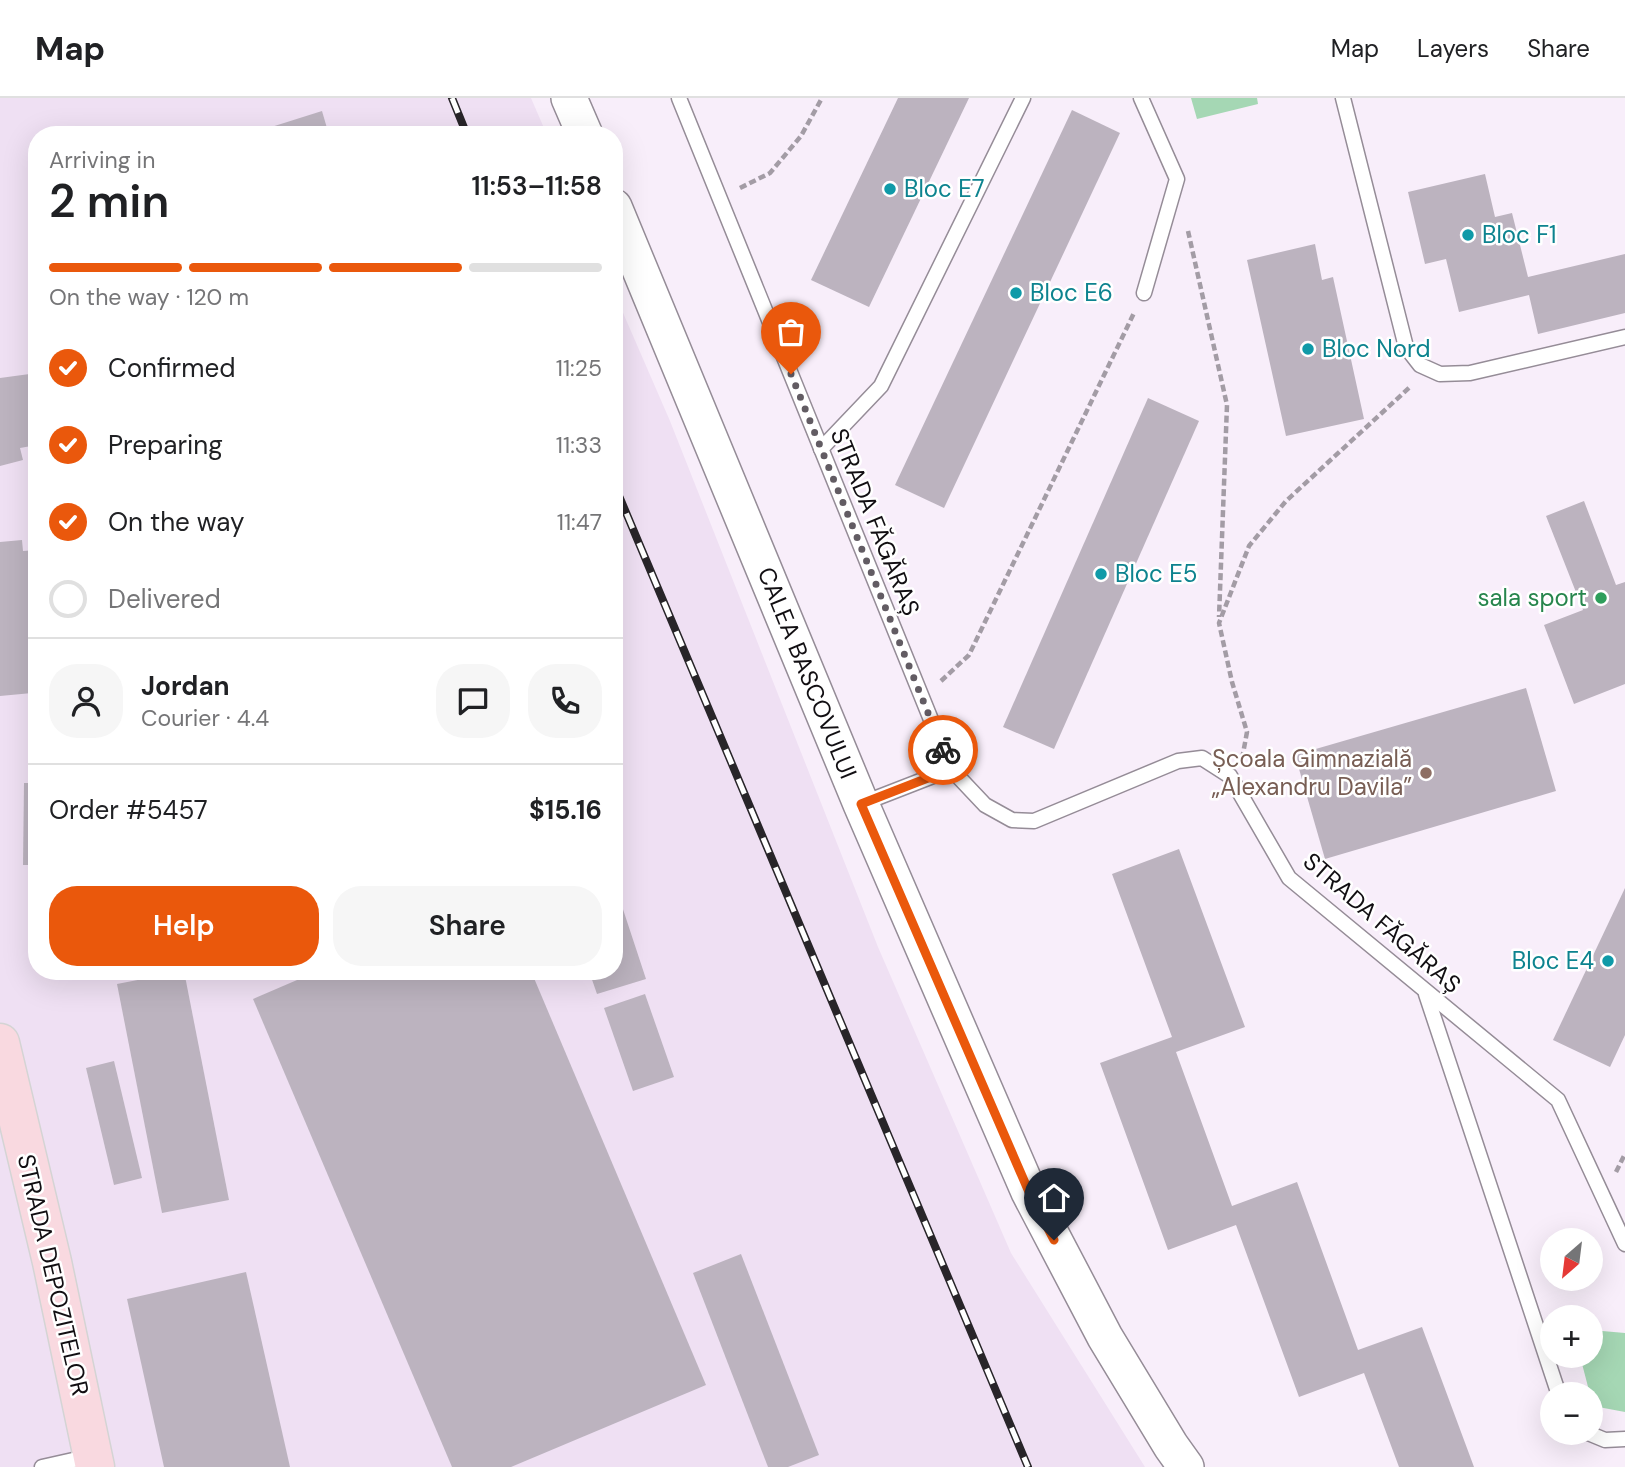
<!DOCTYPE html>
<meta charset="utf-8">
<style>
body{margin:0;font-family:"DM Sans",sans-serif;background:#f6f6f6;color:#202124;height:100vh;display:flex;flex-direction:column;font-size:26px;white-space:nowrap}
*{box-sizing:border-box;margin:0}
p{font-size:23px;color:#757577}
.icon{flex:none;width:38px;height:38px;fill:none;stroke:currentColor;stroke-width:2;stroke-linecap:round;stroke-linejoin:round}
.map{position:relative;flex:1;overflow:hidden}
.panel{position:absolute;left:28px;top:28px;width:595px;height:854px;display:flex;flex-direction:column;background:#fff;border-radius:28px;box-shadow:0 7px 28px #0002}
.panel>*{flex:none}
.needle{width:46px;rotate:208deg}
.buttons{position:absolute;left:1540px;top:1130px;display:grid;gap:14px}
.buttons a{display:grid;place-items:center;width:63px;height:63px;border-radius:50%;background:#fff;box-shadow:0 7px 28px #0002;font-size:35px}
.pin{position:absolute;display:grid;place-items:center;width:60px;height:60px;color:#fff;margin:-72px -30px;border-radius:50% 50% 50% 0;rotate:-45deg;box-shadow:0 0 7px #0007}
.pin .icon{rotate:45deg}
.courier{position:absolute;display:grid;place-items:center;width:70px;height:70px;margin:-35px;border:5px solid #ea580c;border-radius:50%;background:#fff;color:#222;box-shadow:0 2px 9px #0007}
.overview em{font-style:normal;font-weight:600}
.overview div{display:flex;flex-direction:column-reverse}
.overview{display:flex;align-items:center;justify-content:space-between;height:119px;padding:0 21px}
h1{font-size:46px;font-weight:600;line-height:52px}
.bar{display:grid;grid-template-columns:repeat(4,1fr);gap:10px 7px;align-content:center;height:84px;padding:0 21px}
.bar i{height:9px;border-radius:5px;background:#e0e0e0}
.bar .on{background:#ea580c}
.bar p{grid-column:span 4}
.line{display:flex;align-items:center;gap:18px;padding:0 21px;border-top:2px solid #e0e0e0}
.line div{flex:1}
.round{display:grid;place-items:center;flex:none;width:74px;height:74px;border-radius:28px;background:#f6f6f6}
ol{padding:0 21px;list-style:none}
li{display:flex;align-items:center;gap:21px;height:77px}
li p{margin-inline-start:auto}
li .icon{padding:7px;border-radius:50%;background:#ea580c;color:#fff;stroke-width:4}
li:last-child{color:#757577}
li i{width:38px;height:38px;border:4px solid #e0e0e0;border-radius:50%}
.cta{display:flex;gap:14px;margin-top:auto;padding:14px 21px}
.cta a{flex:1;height:80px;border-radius:28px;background:#ea580c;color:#fff;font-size:28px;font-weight:600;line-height:80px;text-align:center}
.cta a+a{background:#f6f6f6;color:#202124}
header{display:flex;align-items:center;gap:42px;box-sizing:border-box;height:98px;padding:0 35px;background:#fff;border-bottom:2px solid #e0e0e0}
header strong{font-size:33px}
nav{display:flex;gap:38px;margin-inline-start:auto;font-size:24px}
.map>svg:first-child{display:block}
.built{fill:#efe0f3}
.green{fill:#a5d7b4}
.building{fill:#bcb3bf}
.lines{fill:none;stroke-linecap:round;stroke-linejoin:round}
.service-casing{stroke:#958c97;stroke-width:17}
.tertiary-casing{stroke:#958c97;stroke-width:38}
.primary-casing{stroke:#d4d4d4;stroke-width:41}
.path{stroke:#a39ca5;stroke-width:4.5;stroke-dasharray:7 3.5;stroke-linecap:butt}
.service{stroke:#fff;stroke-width:14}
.tertiary{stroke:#fff;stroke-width:35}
.primary{stroke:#f9d9e0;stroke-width:38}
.rail-casing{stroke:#282529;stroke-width:8}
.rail{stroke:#fff;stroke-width:5;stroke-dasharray:16;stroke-linecap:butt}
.done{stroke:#625c63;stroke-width:7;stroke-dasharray:0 12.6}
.route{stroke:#ea580c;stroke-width:9}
.culture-dot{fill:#0f9aa8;stroke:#fff;stroke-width:2.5}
.leisure-dot{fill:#2e9e5b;stroke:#fff;stroke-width:2.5}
.education-dot{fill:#8d6e63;stroke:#fff;stroke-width:2.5}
.labels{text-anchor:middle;stroke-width:5;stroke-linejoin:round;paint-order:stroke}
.culture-label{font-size:24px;fill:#0d838f;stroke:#fff;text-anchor:start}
.street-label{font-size:24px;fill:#110e12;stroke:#fff}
.leisure-label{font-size:24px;fill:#27864d;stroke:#fff;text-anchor:end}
.education-label{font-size:24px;fill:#785e54;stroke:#fff;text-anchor:end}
</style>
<header>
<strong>Map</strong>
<nav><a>Map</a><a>Layers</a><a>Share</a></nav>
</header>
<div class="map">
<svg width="1625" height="1369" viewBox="0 0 1625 1369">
<rect width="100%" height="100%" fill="#f8eefa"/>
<polygon class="built" points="0,0 531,0 547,37 37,37 37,873 614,873 614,194 670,323 878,849 1011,1155 1145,1369 0,1369"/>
<g class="green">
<polygon points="1191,0 1257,0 1258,6 1197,21"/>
<polygon points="1591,1232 1625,1235 1625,1314 1593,1308 1580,1258 1591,1258"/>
</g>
<g class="building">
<polygon points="898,0 969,0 869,209 811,182"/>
<polygon points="1072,12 1120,35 944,410 895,387"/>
<polygon points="322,13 329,37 267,37 265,31"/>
<polygon points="1485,76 1495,119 1512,115 1528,179 1625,156 1625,215 1538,236 1529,197 1459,214 1446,161 1425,166 1408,94"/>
<polygon points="1315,146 1322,182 1333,179 1364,321 1286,338 1247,162"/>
<polygon points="37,275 37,347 20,350 23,362 0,368 0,280"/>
<polygon points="1148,300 1199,323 1054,651 1003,629"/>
<polygon points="1584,403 1616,487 1625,484 1625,586 1574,606 1544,527 1583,512 1546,418"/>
<polygon points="22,442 23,453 37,452 37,580 30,580 32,595 0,598 0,444"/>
<polygon points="1526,590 1556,693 1325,761 1295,657"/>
<polygon points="24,685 37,685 37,767 23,767"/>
<polygon points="1179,751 1245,929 1176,954 1232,1108 1297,1084 1358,1252 1422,1229 1474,1369 1399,1369 1364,1275 1299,1299 1236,1127 1168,1152 1100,965 1172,939 1112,776"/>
<polygon points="615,787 646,881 597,896 589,873 614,873"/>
<polygon points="1625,790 1625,937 1610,969 1553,942"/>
<polygon points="184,873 229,1102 162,1115 117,886"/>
<polygon points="318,873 531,873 706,1287 511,1369 452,1369 253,901"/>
<polygon points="645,896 674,979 633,993 604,910"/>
<polygon points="114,963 142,1080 114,1087 86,970"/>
<polygon points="741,1156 819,1357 788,1369 768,1369 693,1175"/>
<polygon points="246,1174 290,1369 164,1369 127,1201"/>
</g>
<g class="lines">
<g class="service-casing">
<g id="service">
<polyline points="679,0 951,671"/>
<polyline points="1141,0 1177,81 1144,195"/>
<polyline points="1343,0 1406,249 1420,267 1440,276 1470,275 1625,239"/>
<polyline points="821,351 881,288 1023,0"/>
<polyline points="861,706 951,671 985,707 1012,722 1034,723 1178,663 1202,660 1230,678 1289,780 1558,1002 1625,1146"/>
<polyline points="1426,896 1559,1297"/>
<polyline points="1588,1335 1605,1342 1625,1341"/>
<polyline points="42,1369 91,1358"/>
</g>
</g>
<g class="tertiary-casing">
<g id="tertiary">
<polyline points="569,0 585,37"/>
<polyline points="614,109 861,706 1029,1094 1105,1239 1171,1348 1186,1369"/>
</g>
</g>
<g class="primary-casing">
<polyline id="primary" points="0,945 52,1164 95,1369"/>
</g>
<g class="path">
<polyline points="740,90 770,75 801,38 822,0"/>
<polyline points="1188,133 1227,307 1219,519"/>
<polyline points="941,583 969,557 1134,215"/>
<polyline points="1242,661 1247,634 1232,584 1219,525 1249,448 1286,403 1410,289"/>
<polyline points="1616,1074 1625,1056"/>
</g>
<use href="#service" class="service"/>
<use href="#tertiary" class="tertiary"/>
<use href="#primary" class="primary"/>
<g class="rail-casing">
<g id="rail">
<polyline points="452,0 467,37"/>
<polyline points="614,386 1028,1369"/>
</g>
</g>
<use href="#rail" class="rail"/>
</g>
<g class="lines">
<polyline class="done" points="791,276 943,652"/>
<polyline class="route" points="943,652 951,671 861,706 1029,1094 1054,1142"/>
</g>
<g class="culture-dot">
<circle cx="890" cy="91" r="7"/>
<circle cx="1468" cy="137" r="7"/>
<circle cx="1016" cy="195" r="7"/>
<circle cx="1308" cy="251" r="7"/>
<circle cx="1101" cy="476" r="7"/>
<circle cx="1608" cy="863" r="7"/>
</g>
<circle class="leisure-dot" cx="1601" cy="500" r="7"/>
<circle class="education-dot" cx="1426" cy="675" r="7"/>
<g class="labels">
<g class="culture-label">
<text x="904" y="99">Bloc E7</text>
<text x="1482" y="145">Bloc F1</text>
<text x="1030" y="203">Bloc E6</text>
<text x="1322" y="259">Bloc Nord</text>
<text x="1115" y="484">Bloc E5</text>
<text x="1594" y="871" text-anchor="end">Bloc E4</text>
</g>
<g class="street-label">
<text transform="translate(875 424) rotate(68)" y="8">STRADA FĂGĂRAȘ</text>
<text transform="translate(807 575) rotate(68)" y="8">CALEA BASCOVULUI</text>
<text transform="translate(1382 825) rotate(41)" y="8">STRADA FĂGĂRAȘ</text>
<text transform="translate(53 1177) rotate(77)" y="8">STRADA DEPOZITELOR</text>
</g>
<g class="leisure-label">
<text x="1587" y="508">sala sport</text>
</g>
<g class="education-label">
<text x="1412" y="669">Școala Gimnazială<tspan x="1412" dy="28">„Alexandru Davila”</tspan></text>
</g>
</g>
</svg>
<div class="buttons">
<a><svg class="needle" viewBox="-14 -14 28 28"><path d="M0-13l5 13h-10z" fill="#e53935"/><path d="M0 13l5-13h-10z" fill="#757577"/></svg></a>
<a>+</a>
<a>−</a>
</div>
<div class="pin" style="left:791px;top:276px;background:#ea580c"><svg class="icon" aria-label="bag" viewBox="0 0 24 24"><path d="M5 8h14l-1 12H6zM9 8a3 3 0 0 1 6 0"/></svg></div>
<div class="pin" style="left:1054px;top:1142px;background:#1f2937"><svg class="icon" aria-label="home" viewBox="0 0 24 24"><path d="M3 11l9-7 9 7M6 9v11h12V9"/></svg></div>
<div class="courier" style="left:943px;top:652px"><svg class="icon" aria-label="bike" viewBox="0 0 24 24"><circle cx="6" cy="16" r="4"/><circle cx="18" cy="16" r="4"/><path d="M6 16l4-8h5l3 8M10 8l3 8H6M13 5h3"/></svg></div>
<section class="panel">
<div class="overview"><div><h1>2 min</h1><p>Arriving in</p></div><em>11:53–11:58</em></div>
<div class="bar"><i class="on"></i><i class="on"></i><i class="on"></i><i></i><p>On the way · 120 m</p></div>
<ol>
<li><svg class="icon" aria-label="check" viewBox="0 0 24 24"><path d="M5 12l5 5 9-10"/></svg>Confirmed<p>11:25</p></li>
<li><svg class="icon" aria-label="check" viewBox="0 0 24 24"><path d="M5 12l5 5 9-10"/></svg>Preparing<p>11:33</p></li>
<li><svg class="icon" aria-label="check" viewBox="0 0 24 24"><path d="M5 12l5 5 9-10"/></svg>On the way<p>11:47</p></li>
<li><i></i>Delivered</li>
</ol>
<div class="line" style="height:126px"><a class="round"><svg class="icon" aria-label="person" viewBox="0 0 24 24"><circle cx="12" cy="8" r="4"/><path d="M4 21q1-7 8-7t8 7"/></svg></a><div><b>Jordan</b><p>Courier · 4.4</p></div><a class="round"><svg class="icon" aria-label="chat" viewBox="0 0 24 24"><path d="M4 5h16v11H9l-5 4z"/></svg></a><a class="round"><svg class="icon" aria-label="phone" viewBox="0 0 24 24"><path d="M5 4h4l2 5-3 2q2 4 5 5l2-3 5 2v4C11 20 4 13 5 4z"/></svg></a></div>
<div class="line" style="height:91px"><div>Order #5457</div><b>$15.16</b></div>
<div class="cta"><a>Help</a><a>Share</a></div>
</section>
</div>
